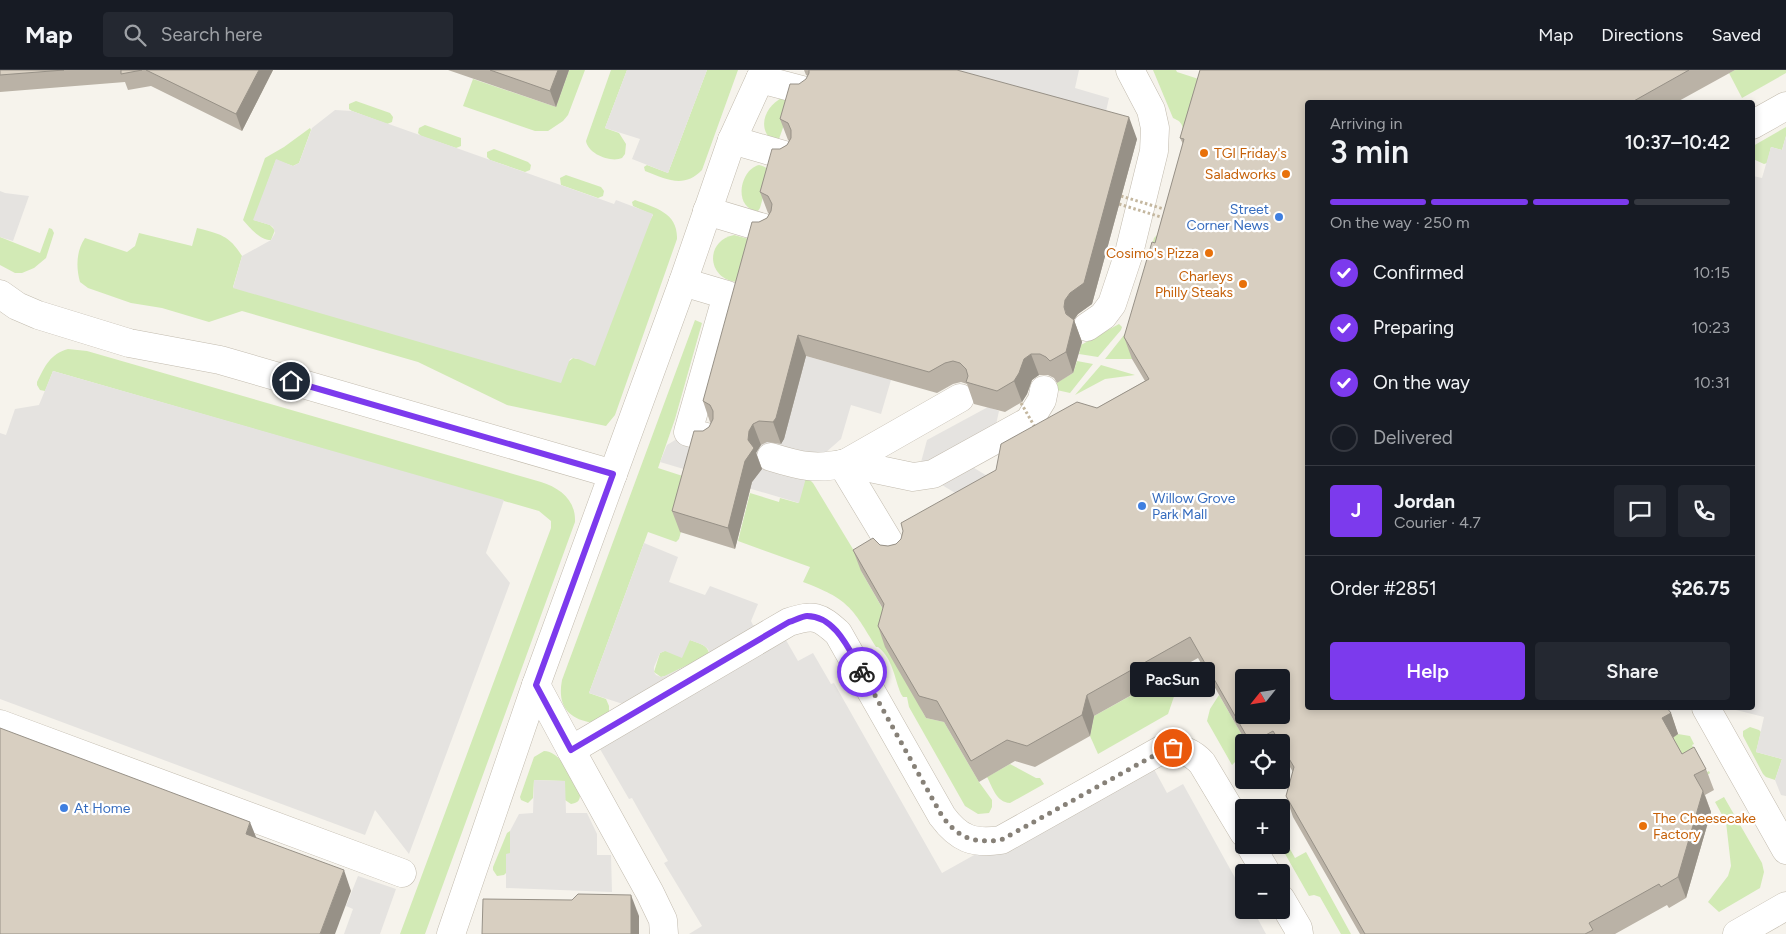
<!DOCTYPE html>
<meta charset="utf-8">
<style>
body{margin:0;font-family:Figtree,sans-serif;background:#242831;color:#f1f3f6;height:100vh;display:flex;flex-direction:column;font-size:19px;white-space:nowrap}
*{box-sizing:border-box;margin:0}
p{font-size:16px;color:#9ea1a6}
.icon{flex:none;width:28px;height:28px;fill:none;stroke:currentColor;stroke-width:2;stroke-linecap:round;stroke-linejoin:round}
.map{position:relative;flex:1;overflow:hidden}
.drawer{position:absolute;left:1305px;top:30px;width:450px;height:610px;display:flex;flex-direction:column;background:#171b24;border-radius:5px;box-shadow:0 2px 8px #0003}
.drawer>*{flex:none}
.needle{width:32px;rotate:240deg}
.fabs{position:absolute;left:1235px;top:599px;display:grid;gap:10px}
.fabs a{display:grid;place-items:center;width:55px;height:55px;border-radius:5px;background:#171b24;box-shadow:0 2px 8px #0003;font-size:25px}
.pin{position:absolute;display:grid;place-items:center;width:42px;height:42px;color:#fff;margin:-21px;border:2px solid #fff;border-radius:50%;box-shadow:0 1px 5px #0007}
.courier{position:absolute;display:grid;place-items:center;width:50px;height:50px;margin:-25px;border:4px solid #7c3aed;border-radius:50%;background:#fff;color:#222;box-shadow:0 1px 6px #0007}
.bubble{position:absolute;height:35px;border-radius:5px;background:#171b24;box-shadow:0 2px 8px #0003;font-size:16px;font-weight:600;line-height:35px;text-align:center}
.head em{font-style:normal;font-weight:600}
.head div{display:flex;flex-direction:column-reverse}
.head{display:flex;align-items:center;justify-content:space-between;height:85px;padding:0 25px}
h1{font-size:32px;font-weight:600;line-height:38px}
.bar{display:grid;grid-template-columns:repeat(4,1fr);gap:8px 5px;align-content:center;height:60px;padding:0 25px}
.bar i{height:6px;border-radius:4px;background:#363941}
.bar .selected{background:#7c3aed}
.bar p{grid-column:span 4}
.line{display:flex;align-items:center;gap:12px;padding:0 25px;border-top:1px solid #363941}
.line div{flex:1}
.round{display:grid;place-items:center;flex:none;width:52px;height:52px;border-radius:5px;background:#242831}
ol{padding:0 25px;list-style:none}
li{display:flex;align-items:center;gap:15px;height:55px}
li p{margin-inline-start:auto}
li .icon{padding:5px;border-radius:50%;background:#7c3aed;color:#fff;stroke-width:4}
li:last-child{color:#9ea1a6}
li i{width:28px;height:28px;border:2px solid #363941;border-radius:50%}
.cta{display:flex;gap:10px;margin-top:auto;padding:10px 25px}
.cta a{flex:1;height:58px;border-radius:5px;background:#7c3aed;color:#fff;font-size:20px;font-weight:600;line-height:58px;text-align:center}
.cta a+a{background:#242831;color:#f1f3f6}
header{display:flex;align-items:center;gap:30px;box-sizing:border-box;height:70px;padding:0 25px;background:#171b24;border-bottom:1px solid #363941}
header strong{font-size:24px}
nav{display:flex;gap:28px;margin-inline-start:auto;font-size:18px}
.search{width:350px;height:45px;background:#242831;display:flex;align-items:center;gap:12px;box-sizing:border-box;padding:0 18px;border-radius:5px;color:#9ea1a6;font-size:19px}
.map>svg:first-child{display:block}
.green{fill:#d2eab5}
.parking{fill:#e5e3e0;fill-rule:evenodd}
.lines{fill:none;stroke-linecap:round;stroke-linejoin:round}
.minor-casing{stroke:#c2bbae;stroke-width:29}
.minor{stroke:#fff;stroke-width:28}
.path-bridge{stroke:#c4b79f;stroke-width:3;stroke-dasharray:2.5 2.5;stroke-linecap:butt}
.wall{fill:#bab2a6}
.shaded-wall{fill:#979187}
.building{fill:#d8cfc1;stroke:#979187;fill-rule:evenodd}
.done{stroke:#878178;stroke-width:5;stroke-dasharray:0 9}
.route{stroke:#7c3aed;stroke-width:6}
.food-dot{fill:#e8710a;stroke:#fff;stroke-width:2}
.shop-dot{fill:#3f7fe0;stroke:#fff;stroke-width:2}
.labels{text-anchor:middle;stroke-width:4.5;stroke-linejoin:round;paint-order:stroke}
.food-label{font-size:14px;fill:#c56008;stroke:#fff;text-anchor:end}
.shop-label{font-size:14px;fill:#366cbe;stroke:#fff;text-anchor:start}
</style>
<header>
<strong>Map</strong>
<div class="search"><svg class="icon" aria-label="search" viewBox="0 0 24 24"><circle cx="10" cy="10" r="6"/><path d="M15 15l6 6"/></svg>Search here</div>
<nav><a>Map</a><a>Directions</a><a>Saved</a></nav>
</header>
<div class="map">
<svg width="1786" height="864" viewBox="0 0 1786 864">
<rect width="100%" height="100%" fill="#f6f3ec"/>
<g class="green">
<polygon points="569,0 585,0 568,45 563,51 548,61 535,61 463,36 473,9 556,37"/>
<path d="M611,0h16l-22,58 14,5 7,11 -1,10 -3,4c-11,5 -34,-4 -36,-17z"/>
<path d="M707,0h31l-36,100c-18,19 -36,9 -57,1l-1,-4 3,-2 21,8z"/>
<path d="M1153,0h23l1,2 34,11 -26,58 -3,-1c1,-12 3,-17 -9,-22z"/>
<polygon points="1735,0 1786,0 1786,3 1742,28 1729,3"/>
<path d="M783,27l8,8 -12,34 -8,1c-14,-15 -5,-34 12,-43z"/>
<polygon points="356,31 390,43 393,47 392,52 387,54 352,41 349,39 349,34"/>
<polygon points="425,55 461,68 461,76 456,78 421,66 418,63 419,58"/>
<polygon points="1786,57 1786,66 1782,80 1771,77 1767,93 1764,94 1753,89 1753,76"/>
<path d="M310,58l1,2 -12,33 -6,3 -17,-6 -22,60 16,5 5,5 -4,10c-11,0 -21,-12 -28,-20l22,-62 19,-11z"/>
<polygon points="494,79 528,92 531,95 530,100 525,102 490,90 487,87 487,82"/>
<path d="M759,95c7,2 10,3 10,11l-9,32 -2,3c-25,-2 -19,-41 1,-46z"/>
<polygon points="566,105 601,117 604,121 603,126 598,128 561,115 560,108"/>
<path d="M635,130c21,8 43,13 42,39l-62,176 -9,11 -99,-21 -89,-43 -176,-51 -33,11 -47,-14 -31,-5 -43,-15 -8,-6c-4,-14 -4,-31 5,-44l42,14 8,-6 4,-13 53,13 5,-18c23,6 32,7 45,28l-9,31 335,75 5,-4 5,1 75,-144 -20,-9 -1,-4z"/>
<polygon points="49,158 52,159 54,163 46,188 34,198 22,203 15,203 0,195 0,167 40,183"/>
<polygon points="1158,164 1159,194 1132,289 1105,289 1128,260 1154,168"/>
<path d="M734,165l15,4 -11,43c-31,-2 -34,-41 -4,-47z"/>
<path d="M695,250l7,3 -27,96 -17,49 37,12 -16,59 -3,3 -28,-10 -59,161 17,6 3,7v7l-16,10c-25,-4 -36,-17 -31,-43z"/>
<polygon points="1119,254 1122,257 1121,260 1098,287 1079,284 1081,275"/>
<path d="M68,279l19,2 454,131c19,6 35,18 34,40l-150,412h-25l151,-406v-7l-12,-10 -486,-140 -8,20 -5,-1 -3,-5v-3c8,-16 13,-28 31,-33z"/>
<polygon points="1077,291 1093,294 1070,323 1048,318 1073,303"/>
<polygon points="1101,295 1135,305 1105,309 1075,325"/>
<path d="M806,406l7,7 52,86 -4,2 31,54 30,86 4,7 18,4 35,60 13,18v7l-3,6 -11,1 -13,-8 -56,-99 -2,-10h-4l-2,-3c-7,-17 -8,-35 -23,-47h-2c-24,-40 -28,-48 -73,-65l7,-15 -72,-26 12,-48 29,9 1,-4 18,5z"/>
<path d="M690,570c7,3 17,4 19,13l-3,3 -41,20 -4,1 -7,-5 6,-19z"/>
<polygon points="1161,609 1178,615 1168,644 1098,684 1090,666 1094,646"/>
<polygon points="1219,625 1246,672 1244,672 1244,683 1232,695 1207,651 1210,639"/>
<polygon points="1750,657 1759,660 1761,662 1756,682 1782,689 1775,710 1766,707 1763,704 1743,666 1743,661"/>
<polygon points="1678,664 1690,666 1694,674 1692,675 1707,702 1709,701 1710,703 1706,706 1690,705 1669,670"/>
<path d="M544,681c18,0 28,30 36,44 0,6 -3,8 -9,9l-6,-4v-19l-31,-1 -1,18 -5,5 -7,-3 -1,-3 14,-40z"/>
<path d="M1010,694l26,14h4l4,6 -34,19c-14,-1 -17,-15 -23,-26z"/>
<polygon points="1724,727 1762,793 1764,802 1760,818 1719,842 1708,832 1728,806 1731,796 1726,752 1715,732"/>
<polygon points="510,761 510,784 506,784 506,803 504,805 497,806 493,800 493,797 507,763"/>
<polygon points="1281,763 1295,788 1306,782 1351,864 1341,864 1320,827 1314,825 1309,826 1280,775 1281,775"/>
</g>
<g class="parking">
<polygon points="627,0 707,0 668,103 632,89 640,69 605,58"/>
<polygon points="888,0 1079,0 1075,18 1109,28 1102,59"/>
<polygon points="335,40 352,41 614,134 616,130 653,144 595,296 578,289 573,288 570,289 561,313 233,218 242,186 271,170 275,163 273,157 270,155 253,150 276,89 293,96 299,93 312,58"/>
<polygon points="1786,66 1786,726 1781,725 1775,710 1782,689 1756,682 1764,647 1728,638 1752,638 1753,106 1762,108 1771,77 1782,80"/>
<polygon points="0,121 5,123 29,126 13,171 0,167"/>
<polygon points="734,266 891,310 881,344 851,335 841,369 809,397 799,433 660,392 667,375 688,362 706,367"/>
<polygon points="53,301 504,430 486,483 510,513 409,784 375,740 365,765 0,629 0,363 6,365 15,339 39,335"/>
<polygon points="988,337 999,341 992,373 961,390 997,412 967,430 927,406 917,407 927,370"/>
<path d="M644,473l34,14 -9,25 36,13 5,-9 48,18 -7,17 2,4 26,3 19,33 15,-8 18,31 3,-1 108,190 206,-115 19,35 16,-9 61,110v16h9l13,24h-577l13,-8 -38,-63 4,-2 -27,-47 -9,-16 -3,1 -36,-62 33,-32 -37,-12zM690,570l13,5 5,4 1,3 -3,4 -41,20 -4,1 -5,-2 -2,-3v-5l6,-14 5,-2 17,7z"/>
<polygon points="534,710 565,711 566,743 587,743 597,764 597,785 611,785 612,822 506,818 506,784 510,783 510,761 519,744 533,743"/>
<polygon points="358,806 396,819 380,864 344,864 353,839 346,836"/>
</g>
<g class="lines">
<g class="minor-casing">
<g id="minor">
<polyline points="760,9 802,20"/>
<polyline points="1752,55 1786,36"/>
<polyline points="732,70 784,85"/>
<polyline points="707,141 764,158"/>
<polyline points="683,212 727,225 688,362 706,367"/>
<polyline points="0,224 17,236 38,245 129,273 220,290 613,404"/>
<polyline points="1087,257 1103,246 1112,234 1129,183 1154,81 1155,58 1151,40 1130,0"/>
<path d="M771,387c29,9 45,13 75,6l114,-65"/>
<polyline points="846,393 913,407 933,404 1029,351 1042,330 1044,320"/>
<polyline points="842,394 895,482"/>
<path d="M536,615l35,65 218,-128c25,-8 30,-6 49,11l104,183c17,23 31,28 59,24l162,-91c16,-2 28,2 39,14l42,70"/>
<polyline points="1706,638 1786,780"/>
<polyline points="0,654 402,803"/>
<polyline points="571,680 650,823 663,850 664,864"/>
<polyline points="1250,775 1266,802"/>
<polyline points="1281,829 1298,858 1299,864"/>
<polyline points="451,864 536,615 683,212 732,70 764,0"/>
<polyline points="1737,864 1786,836"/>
</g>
</g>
<use href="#minor" class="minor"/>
<g class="path-bridge">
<polyline points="1121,126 1167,140"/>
<polyline points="1119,134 1164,148"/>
<polyline points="1021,333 1036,359"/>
</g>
</g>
<g class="wall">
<polygon points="0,0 273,0 242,61 151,16 128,20 125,12 0,22"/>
<polygon points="448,0 569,0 556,37"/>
<polygon points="804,0 957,0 1137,69 1092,234 1078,244 1074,250 1082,272 1073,303 1057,313 1054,308 1048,305 1039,305 1032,310 1027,324 1022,332 1005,342 974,334 967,314 961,312 953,314 937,323 806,286 784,369 781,374 767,372 761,375 756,382 762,399 752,412 735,479 680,462 672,441 703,361 709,357 711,353 710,352 703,331 759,152 767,148 769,144 768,143 760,122 780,79 787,75 789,71 788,70 780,49 808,6 806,5"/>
<polygon points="1200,0 1735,0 1677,32 1308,32 1308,638 1671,643 1678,664 1673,668 1682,684 1706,699 1714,720 1705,725 1711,742 1686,828 1669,838 1667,835 1615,864 1360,864 1293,747 1286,726 1293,702 1281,682 1281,672 1246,672 1198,588 1094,646 1090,666 1035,697 1015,691 979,712 944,652 926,648 885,577 878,556 883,539 861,501 853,480 880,475 888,476 896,474 996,400 1097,338 1145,311 1132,289 1124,267 1155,173 1183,74 1180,68"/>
</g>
<g class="shaded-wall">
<polygon points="259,0 273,0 242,61 236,44"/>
<polygon points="558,0 569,0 556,37 550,21"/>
<polygon points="1129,47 1137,69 1092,234 1078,244 1073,251 1072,259 1064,237 1065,230 1070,223"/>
<polygon points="1074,250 1082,272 1073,303 1066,282"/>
<polygon points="798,265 806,286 784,369 781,374 773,352"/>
<polygon points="1031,284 1039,305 1032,310 1027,324 1022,332 1014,311 1024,289"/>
<polygon points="753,354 761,375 756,383 762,399 752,412 735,479 728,458 749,361"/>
<polygon points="1087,625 1094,646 1090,666 1082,645"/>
<polygon points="1671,643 1678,664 1669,670 1662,648"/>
<polygon points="1703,721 1711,742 1686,828 1678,807"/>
<polygon points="250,752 258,772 246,764"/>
<polygon points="344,800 351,821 335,864 320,864"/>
<polygon points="631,825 639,846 639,864 631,864"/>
</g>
<g class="building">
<polygon points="0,0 64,0 0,5"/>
<polygon points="121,0 142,0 121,4"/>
<polygon points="146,0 259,0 236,44"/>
<polygon points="490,0 558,0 550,21"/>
<polygon points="809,0 957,0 1129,47 1084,213 1070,223 1065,230 1064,237 1066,244 1074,250 1066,282 1050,291 1046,287 1040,284 1031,284 1024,289 1019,303 1014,311 997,321 966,312 968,306 966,299 960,293 953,291 945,293 929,302 798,265 776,348 773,352 759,351 753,354 749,361 748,370 754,378 745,391 728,458 672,441 694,361 703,361 709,357 713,349 713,341 710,335 703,331 752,152 759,152 767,148 771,141 772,134 768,126 760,122 772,79 780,79 787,75 791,68 791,60 788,53 780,49 790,14 799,14 806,9 809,3"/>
<path d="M1200,0h489l-57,32h-324v606h359l4,5 -9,5 20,36 12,-7 12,22 -12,6 9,16 -25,86 -17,10 -2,-3 -70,39 4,7 -8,4h-220l-79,-138 8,-29 -13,-22v-3h-1l-7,-11 -20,11h-3l-60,-105 -103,58 -5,20 -55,31 -20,-6 -36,21 -34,-60 -18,-5 -41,-70 6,-22 -31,-54 20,-12 7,7 8,1 8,-2 5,-5 2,-8 -2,-8 95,-53 5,-26 76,-42 20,6 52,-29 -25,-42 28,-95 3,1 29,-104 -4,-1zM1244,608h37v37h-37z"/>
<polygon points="0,658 250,752 246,764 344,800 320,864 0,864"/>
<polygon points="578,824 631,825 631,864 482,864 483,829 572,830"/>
</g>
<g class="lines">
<path class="done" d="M862,602l80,144c17,23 32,27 59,24l163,-90 9,-2"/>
<path class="route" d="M291,311l322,93 -77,211 35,65 218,-128c5,-1 13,-6 18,-6 29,0 43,36 55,56"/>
</g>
<g class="food-dot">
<circle cx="1204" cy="83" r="5"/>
<circle cx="1286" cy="104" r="5"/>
<circle cx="1209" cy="183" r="5"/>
<circle cx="1243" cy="214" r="5"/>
<circle cx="1643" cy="756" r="5"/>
</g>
<g class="shop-dot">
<circle cx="1279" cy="147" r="5"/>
<circle cx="1142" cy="436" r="5"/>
<circle cx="64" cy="738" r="5"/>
</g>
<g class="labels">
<g class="food-label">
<text x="1214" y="88" text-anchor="start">TGI Friday's</text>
<text x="1276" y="109">Saladworks</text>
<text x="1199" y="188">Cosimo's Pizza</text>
<text x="1233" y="211">Charleys<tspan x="1233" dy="16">Philly Steaks</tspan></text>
<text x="1653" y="753" text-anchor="start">The Cheesecake<tspan x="1653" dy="16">Factory</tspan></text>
</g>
<g class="shop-label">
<text x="1269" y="144" text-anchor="end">Street<tspan x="1269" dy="16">Corner News</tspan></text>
<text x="1152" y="433">Willow Grove<tspan x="1152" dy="16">Park Mall</tspan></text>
<text x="74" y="743">At Home</text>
</g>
</g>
</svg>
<div class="fabs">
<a><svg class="needle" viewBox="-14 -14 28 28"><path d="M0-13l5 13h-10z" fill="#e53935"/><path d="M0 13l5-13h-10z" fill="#9ea1a6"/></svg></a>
<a><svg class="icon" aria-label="locate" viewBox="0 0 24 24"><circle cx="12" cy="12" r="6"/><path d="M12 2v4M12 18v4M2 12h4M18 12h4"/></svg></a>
<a>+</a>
<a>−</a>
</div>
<div class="pin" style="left:1173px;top:678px;background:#ea580c"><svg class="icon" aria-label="bag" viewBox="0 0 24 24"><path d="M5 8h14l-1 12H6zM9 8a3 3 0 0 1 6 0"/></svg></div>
<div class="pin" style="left:291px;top:311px;background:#1f2937"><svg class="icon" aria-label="home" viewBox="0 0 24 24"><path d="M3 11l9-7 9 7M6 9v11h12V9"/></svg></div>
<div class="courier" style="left:862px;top:602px"><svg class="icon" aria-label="bike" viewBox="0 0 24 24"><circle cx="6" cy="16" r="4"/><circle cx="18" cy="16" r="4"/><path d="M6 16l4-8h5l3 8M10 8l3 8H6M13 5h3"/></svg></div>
<div class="bubble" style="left:1130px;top:592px;width:85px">PacSun</div>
<section class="drawer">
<div class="head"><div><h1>3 min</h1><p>Arriving in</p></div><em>10:37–10:42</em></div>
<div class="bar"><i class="selected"></i><i class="selected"></i><i class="selected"></i><i></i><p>On the way · 250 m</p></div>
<ol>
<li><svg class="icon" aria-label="check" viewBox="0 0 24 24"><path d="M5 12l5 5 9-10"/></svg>Confirmed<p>10:15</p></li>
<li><svg class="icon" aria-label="check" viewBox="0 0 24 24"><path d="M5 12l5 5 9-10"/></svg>Preparing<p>10:23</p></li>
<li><svg class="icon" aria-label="check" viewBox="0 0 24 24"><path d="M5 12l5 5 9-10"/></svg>On the way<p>10:31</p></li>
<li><i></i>Delivered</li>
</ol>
<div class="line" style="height:90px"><b class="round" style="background:#7c3aed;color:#fff">J</b><div><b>Jordan</b><p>Courier · 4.7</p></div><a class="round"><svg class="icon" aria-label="chat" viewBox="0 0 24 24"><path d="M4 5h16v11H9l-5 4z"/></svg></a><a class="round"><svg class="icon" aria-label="phone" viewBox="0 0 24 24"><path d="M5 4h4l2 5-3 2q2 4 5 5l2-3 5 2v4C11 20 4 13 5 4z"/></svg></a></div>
<div class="line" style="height:65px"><div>Order #2851</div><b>$26.75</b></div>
<div class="cta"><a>Help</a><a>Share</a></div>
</section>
</div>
